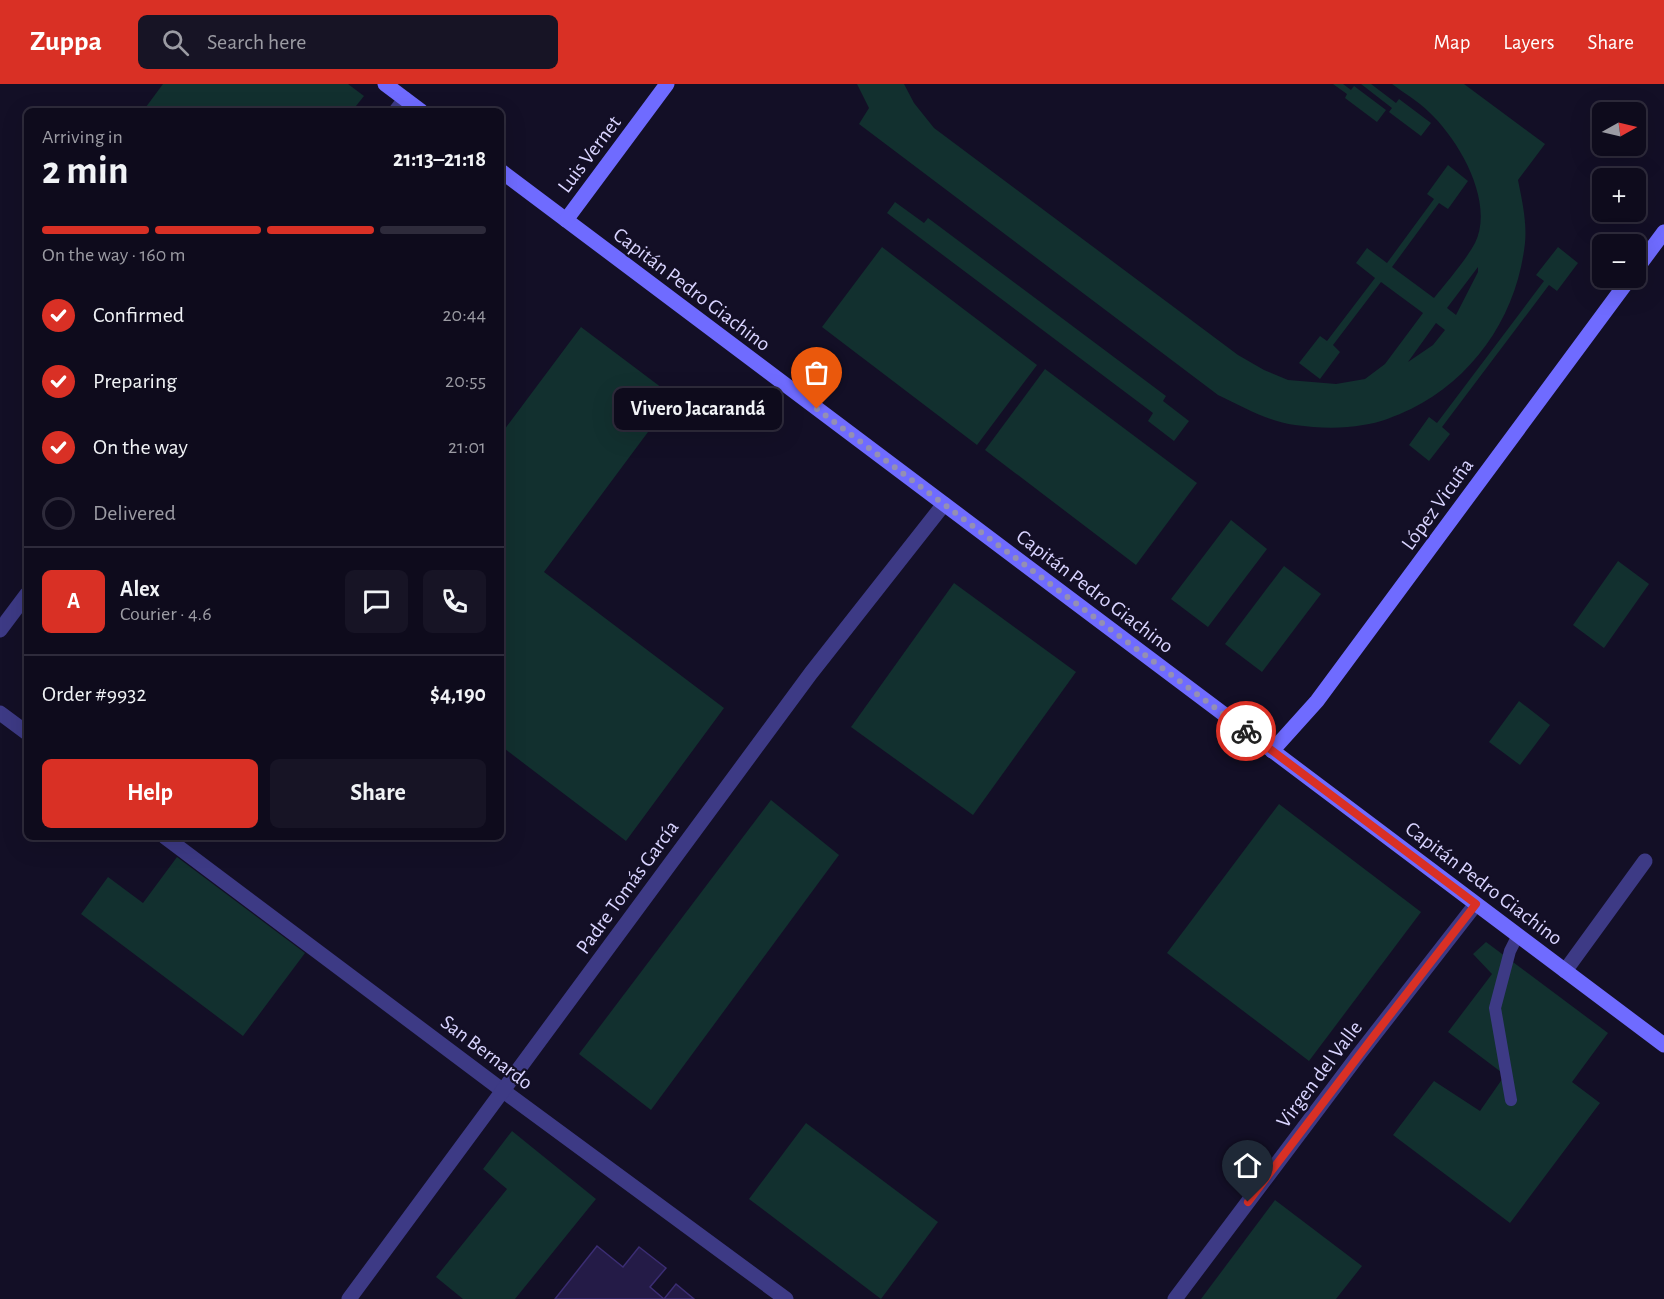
<!DOCTYPE html>
<meta charset="utf-8">
<style>
body{margin:0;font-family:"Alegreya Sans",sans-serif;background:#171425;color:#f1f3f6;height:100vh;display:flex;flex-direction:column;font-size:22px;white-space:nowrap}
*{box-sizing:border-box;margin:0}
p{font-size:20px;color:#9b9ba3}
.icon{flex:none;width:33px;height:33px;fill:none;stroke:currentColor;stroke-width:2;stroke-linecap:round;stroke-linejoin:round}
.map{position:relative;flex:1;overflow:hidden}
.sheet{position:absolute;left:24px;top:24px;width:480px;height:732px;display:flex;flex-direction:column;background:#0e0b1c;border-radius:9px;box-shadow:0 6px 24px #0002,0 0 0 2px #2e2b3b}
.sheet>*{flex:none}
.needle{width:39px;rotate:82deg}
.controls{position:absolute;left:1592px;top:18px;display:grid;gap:12px}
.controls a{display:grid;place-items:center;width:54px;height:54px;border-radius:9px;background:#0e0b1c;box-shadow:0 6px 24px #0002,0 0 0 2px #2e2b3b;font-size:30px}
.pin{position:absolute;display:grid;place-items:center;width:51px;height:51px;color:#fff;margin:-62px -26px;border-radius:50% 50% 50% 0;rotate:-45deg;box-shadow:0 0 6px #0007}
.pin .icon{rotate:45deg}
.courier{position:absolute;display:grid;place-items:center;width:60px;height:60px;margin:-30px;border:4px solid #d93025;border-radius:50%;background:#fff;color:#222;box-shadow:0 2px 8px #0007}
.bubble{position:absolute;height:42px;border-radius:9px;background:#0e0b1c;box-shadow:0 6px 24px #0002,0 0 0 2px #2e2b3b;font-size:20px;font-weight:700;line-height:42px;text-align:center}
.summary em{font-style:normal;font-weight:700}
.summary div{display:flex;flex-direction:column-reverse}
.summary{display:flex;align-items:center;justify-content:space-between;height:102px;padding:0 18px}
h1{font-size:39px;font-weight:700;line-height:45px}
.bar{display:grid;grid-template-columns:repeat(4,1fr);gap:9px 6px;align-content:center;height:72px;padding:0 18px}
.bar i{height:8px;border-radius:4px;background:#2e2b3b}
.bar .selected{background:#d93025}
.bar p{grid-column:span 4}
.line{display:flex;align-items:center;gap:15px;padding:0 18px;border-top:2px solid #2e2b3b}
.line div{flex:1}
.round{display:grid;place-items:center;flex:none;width:63px;height:63px;border-radius:9px;background:#171425}
ol{padding:0 18px;list-style:none}
li{display:flex;align-items:center;gap:18px;height:66px}
li p{margin-inline-start:auto}
li .icon{padding:6px;border-radius:50%;background:#d93025;color:#fff;stroke-width:4}
li:last-child{color:#9b9ba3}
li i{width:33px;height:33px;border:3px solid #2e2b3b;border-radius:50%}
.action{display:flex;gap:12px;margin-top:auto;padding:12px 18px}
.action a{flex:1;height:69px;border-radius:9px;background:#d93025;color:#fff;font-size:24px;font-weight:700;line-height:69px;text-align:center}
.action a+a{background:#171425;color:#f1f3f6}
header{display:flex;align-items:center;gap:36px;box-sizing:border-box;height:84px;padding:0 30px;background:#d93025;color:#fff}
header strong{font-size:28px}
nav{display:flex;gap:33px;margin-inline-start:auto;font-size:21px}
.search{width:420px;height:54px;background:#171425;display:flex;align-items:center;gap:15px;box-sizing:border-box;padding:0 21px;border-radius:9px;color:#9b9ba3;font-size:22px}
.map>svg:first-child{display:block}
.green{fill:#12302f;fill-rule:evenodd}
.building{fill:#241b47;stroke:#3b2d73;stroke-width:1.5}
.lines{fill:none;stroke-linecap:round;stroke-linejoin:round}
.lane{stroke:#3d3a85;stroke-width:12}
.street{stroke:#3d3a85;stroke-width:15}
.secondary{stroke:#6f6bff;stroke-width:15}
.done{stroke:#948fb3;stroke-width:6;stroke-dasharray:0 10.8}
.route{stroke:#d93025;stroke-width:8}
.labels{text-anchor:middle;stroke-width:4.5;stroke-linejoin:round;paint-order:stroke}
.street-label{font-size:21px;fill:#d9d4ff;stroke:#130f26}
</style>
<header>
<strong>Zuppa</strong>
<div class="search"><svg class="icon" aria-label="search" viewBox="0 0 24 24"><circle cx="10" cy="10" r="6"/><path d="M15 15l6 6"/></svg>Search here</div>
<nav><a>Map</a><a>Layers</a><a>Share</a></nav>
</header>
<div class="map">
<svg width="1664" height="1215" viewBox="0 0 1664 1215">
<rect width="100%" height="100%" fill="#130f26"/>
<g class="green">
<polygon points="163,0 348,0 364,12 352,27 143,27"/>
<path d="M857,0h47l10,19 20,25 304,227 26,15 24,10 48,4 29,-5 20,-15 38,-51 -42,-31 -48,63 7,7 -20,27 -21,-16 21,-27 7,5 48,-63 -19,-15 11,-15 20,15 47,-64 -7,-5 21,-29 20,16 -20,28 -9,-6 -47,64 42,31c12,-15 32,-38 41,-55 20,-41 -16,-103 -46,-131 -11,-11 -25,-19 -37,-28h72l81,60 -27,36c4,20 9,42 7,63 -8,72 -50,134 -114,166 -15,7 -32,14 -48,16 -22,4 -46,3 -68,0 -28,-4 -52,-18 -77,-30l-359,-271 10,-16zM1478,183v5l-22,43 -9,-7zM1436,239l9,7 -12,15 -25,17z"/>
<polygon points="1333,0 1343,0 1351,6 1354,2 1386,26 1377,38 1345,14 1347,10"/>
<polygon points="1361,0 1371,0 1396,19 1399,15 1431,39 1421,52 1389,28 1392,24"/>
<polygon points="895,118 924,139 928,134 1166,312 1163,317 1189,337 1174,357 1148,337 1153,329 887,129"/>
<polygon points="882,163 1037,281 977,361 822,243"/>
<polygon points="1558,163 1578,179 1557,207 1549,201 1442,343 1450,350 1429,377 1409,361 1429,333 1437,339 1544,197 1536,191"/>
<polygon points="581,243 674,313 544,488 724,624 626,757 501,662 501,350"/>
<polygon points="1045,285 1197,399 1136,481 985,366"/>
<polygon points="1231,436 1267,465 1208,543 1171,515"/>
<polygon points="1618,477 1649,500 1604,564 1573,541"/>
<polygon points="1284,482 1321,510 1262,588 1225,560"/>
<polygon points="954,499 1076,588 973,731 851,643"/>
<polygon points="1519,617 1550,641 1520,681 1489,658"/>
<polygon points="771,716 839,771 651,1026 579,970"/>
<polygon points="1279,720 1421,828 1309,977 1167,869"/>
<polygon points="177,773 305,869 243,952 81,830 108,793 143,819"/>
<polygon points="1486,858 1608,949 1572,998 1600,1019 1510,1139 1393,1051 1434,997 1480,1027 1505,991 1448,948 1492,890 1473,870"/>
<polygon points="806,1039 938,1138 881,1215 749,1115"/>
<polygon points="512,1047 596,1115 515,1215 463,1215 436,1193 507,1105 483,1085"/>
<polygon points="1275,1116 1362,1182 1336,1215 1201,1215"/>
</g>
<polygon class="building" points="597,1162 623,1183 639,1163 666,1184 650,1203 664,1215 676,1200 694,1215 555,1215"/>
<g class="lines">
<polyline class="lane" points="1511,1016 1495,924 1510,867 1518,851"/>
<g class="street">
<polyline points="396,27 405,15"/>
<polyline points="0,546 27,510"/>
<polyline points="0,629 27,649"/>
<polyline points="165,753 502,1006 786,1215"/>
<polyline points="1565,887 1645,777"/>
<polyline points="349,1215 811,589 944,420"/>
<polyline points="1175,1215 1360,969 1476,820"/>
</g>
<g class="secondary">
<polyline points="385,0 421,27"/>
<polyline points="501,87 1664,961"/>
<polyline points="566,136 667,0"/>
<polyline points="1635,187 1664,148"/>
<polyline points="1272,667 1317,617 1630,194"/>
</g>
</g>
<g class="lines">
<polyline class="done" points="817,325 1246,647"/>
<polyline class="route" points="1246,647 1476,820 1376,949 1248,1118"/>
</g>
<g class="labels">
<g class="street-label">
<text transform="translate(589 70) rotate(-53)" y="7">Luis Vernet</text>
<text transform="translate(692 205) rotate(37)" y="7">Capitán Pedro Giachino</text>
<text transform="translate(1437 420) rotate(-54)" y="7">López Vicuña</text>
<text transform="translate(1095 507) rotate(37)" y="7">Capitán Pedro Giachino</text>
<text transform="translate(1484 799) rotate(37)" y="7">Capitán Pedro Giachino</text>
<text transform="translate(627 803) rotate(-54)" y="7">Padre Tomás García</text>
<text transform="translate(487 968) rotate(37)" y="7">San Bernardo</text>
<text transform="translate(1319 990) rotate(-53)" y="7">Virgen del Valle</text>
</g>
</g>
</svg>
<div class="controls">
<a><svg class="needle" viewBox="-14 -14 28 28"><path d="M0-13l5 13h-10z" fill="#e53935"/><path d="M0 13l5-13h-10z" fill="#9b9ba3"/></svg></a>
<a>+</a>
<a>−</a>
</div>
<div class="pin" style="left:817px;top:325px;background:#ea580c"><svg class="icon" aria-label="bag" viewBox="0 0 24 24"><path d="M5 8h14l-1 12H6zM9 8a3 3 0 0 1 6 0"/></svg></div>
<div class="pin" style="left:1248px;top:1118px;background:#1f2937"><svg class="icon" aria-label="home" viewBox="0 0 24 24"><path d="M3 11l9-7 9 7M6 9v11h12V9"/></svg></div>
<div class="courier" style="left:1246px;top:647px"><svg class="icon" aria-label="bike" viewBox="0 0 24 24"><circle cx="6" cy="16" r="4"/><circle cx="18" cy="16" r="4"/><path d="M6 16l4-8h5l3 8M10 8l3 8H6M13 5h3"/></svg></div>
<div class="bubble" style="left:614px;top:304px;width:168px">Vivero Jacarandá</div>
<section class="sheet">
<div class="summary"><div><h1>2 min</h1><p>Arriving in</p></div><em>21:13–21:18</em></div>
<div class="bar"><i class="selected"></i><i class="selected"></i><i class="selected"></i><i></i><p>On the way · 160 m</p></div>
<ol>
<li><svg class="icon" aria-label="check" viewBox="0 0 24 24"><path d="M5 12l5 5 9-10"/></svg>Confirmed<p>20:44</p></li>
<li><svg class="icon" aria-label="check" viewBox="0 0 24 24"><path d="M5 12l5 5 9-10"/></svg>Preparing<p>20:55</p></li>
<li><svg class="icon" aria-label="check" viewBox="0 0 24 24"><path d="M5 12l5 5 9-10"/></svg>On the way<p>21:01</p></li>
<li><i></i>Delivered</li>
</ol>
<div class="line" style="height:108px"><b class="round" style="background:#d93025;color:#fff">A</b><div><b>Alex</b><p>Courier · 4.6</p></div><a class="round"><svg class="icon" aria-label="chat" viewBox="0 0 24 24"><path d="M4 5h16v11H9l-5 4z"/></svg></a><a class="round"><svg class="icon" aria-label="phone" viewBox="0 0 24 24"><path d="M5 4h4l2 5-3 2q2 4 5 5l2-3 5 2v4C11 20 4 13 5 4z"/></svg></a></div>
<div class="line" style="height:78px"><div>Order #9932</div><b>$4,190</b></div>
<div class="action"><a>Help</a><a>Share</a></div>
</section>
</div>
